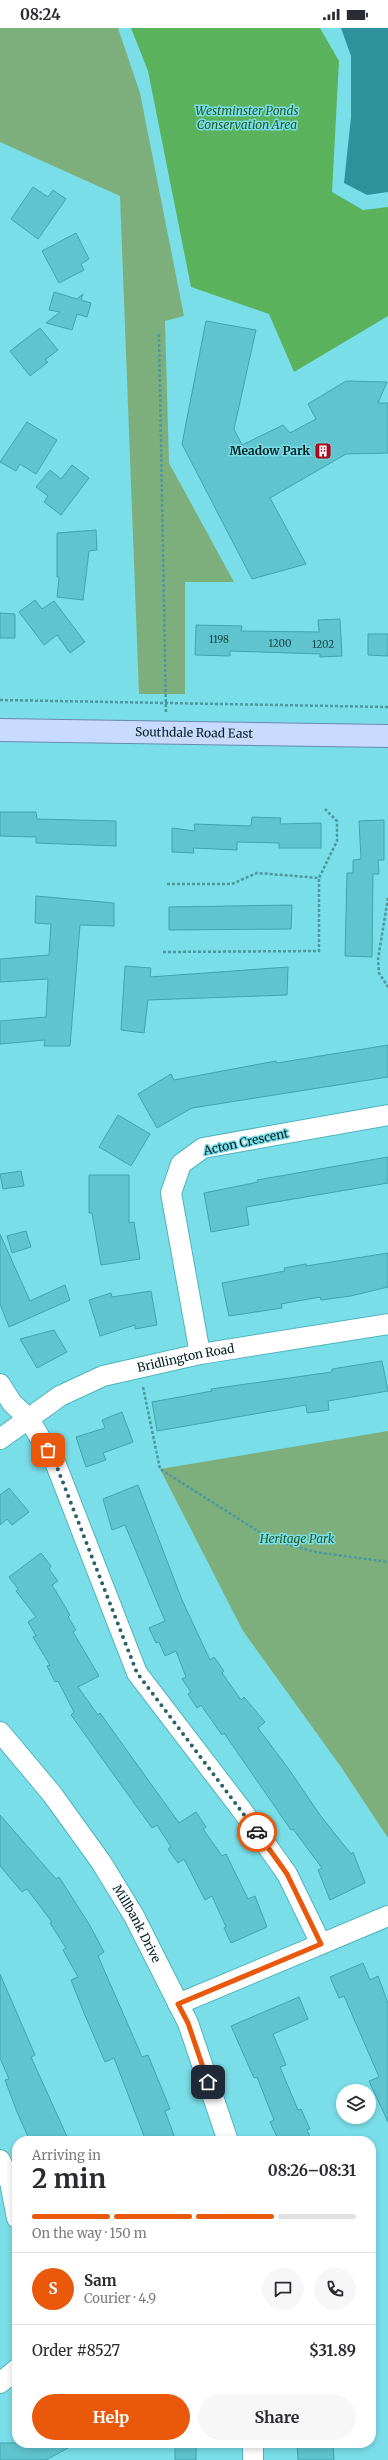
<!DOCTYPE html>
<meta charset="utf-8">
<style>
body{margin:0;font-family:Merriweather,serif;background:#f7f7f7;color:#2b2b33;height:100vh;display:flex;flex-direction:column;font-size:15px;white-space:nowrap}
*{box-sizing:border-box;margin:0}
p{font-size:13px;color:#7c7c81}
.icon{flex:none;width:22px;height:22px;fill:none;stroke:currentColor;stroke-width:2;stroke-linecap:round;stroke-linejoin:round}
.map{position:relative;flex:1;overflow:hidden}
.sheet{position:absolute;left:12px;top:2108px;width:364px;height:312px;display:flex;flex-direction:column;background:#fff;border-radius:16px;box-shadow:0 2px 6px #0003}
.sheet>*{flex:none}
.buttons{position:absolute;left:336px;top:2056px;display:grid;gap:8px}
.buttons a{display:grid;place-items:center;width:40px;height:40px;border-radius:50%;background:#fff;box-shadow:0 2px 6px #0003;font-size:20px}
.pin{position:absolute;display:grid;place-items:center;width:34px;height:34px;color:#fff;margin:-17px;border-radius:8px;box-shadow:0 2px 6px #0006}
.courier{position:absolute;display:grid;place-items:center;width:40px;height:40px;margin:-20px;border:3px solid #ea580c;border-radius:50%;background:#fff;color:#222;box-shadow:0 1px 5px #0007}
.headline em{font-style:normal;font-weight:700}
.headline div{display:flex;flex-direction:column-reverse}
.headline{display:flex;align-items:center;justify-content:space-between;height:68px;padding:0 20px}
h1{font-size:26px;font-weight:700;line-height:30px}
.bar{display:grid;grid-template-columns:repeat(4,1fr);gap:6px 4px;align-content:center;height:48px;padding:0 20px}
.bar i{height:5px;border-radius:3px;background:#e1e1e2}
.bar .current{background:#ea580c}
.bar p{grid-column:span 4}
.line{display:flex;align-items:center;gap:10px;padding:0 20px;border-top:1px solid #e1e1e2}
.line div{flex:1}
.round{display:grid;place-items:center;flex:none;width:42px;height:42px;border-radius:21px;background:#f7f7f7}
.primary-button{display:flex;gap:8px;margin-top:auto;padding:8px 20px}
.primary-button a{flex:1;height:46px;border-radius:24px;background:#ea580c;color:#fff;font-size:16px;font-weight:700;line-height:46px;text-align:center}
.primary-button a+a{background:#f7f7f7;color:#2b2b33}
.status{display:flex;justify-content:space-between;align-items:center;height:28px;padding:0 20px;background:#fff;direction:ltr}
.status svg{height:11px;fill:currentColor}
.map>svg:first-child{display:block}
.green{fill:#7daf7c}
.forest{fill:#5ab35c}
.water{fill:#2f929b}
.building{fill:#60c4ce;stroke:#3da5ae}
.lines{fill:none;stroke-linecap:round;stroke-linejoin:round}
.minor-casing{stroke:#4fb4be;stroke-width:22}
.major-casing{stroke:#6b88b0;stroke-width:24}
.path{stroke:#4d979e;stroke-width:2.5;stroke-dasharray:3 2;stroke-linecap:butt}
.minor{stroke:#fff;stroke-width:20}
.major{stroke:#c8dafd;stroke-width:22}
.done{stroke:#2b6267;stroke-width:4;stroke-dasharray:0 7.2}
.route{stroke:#ea580c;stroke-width:5}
.labels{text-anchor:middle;stroke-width:3;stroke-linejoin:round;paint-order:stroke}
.number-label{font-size:10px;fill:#18484d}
.park-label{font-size:12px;font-style:italic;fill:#205b22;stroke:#7adee8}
.poi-label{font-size:12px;font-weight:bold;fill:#001f22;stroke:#7adee8;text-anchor:end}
.street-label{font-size:12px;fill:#001f22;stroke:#7adee8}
</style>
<div class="status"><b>08:24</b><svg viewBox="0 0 49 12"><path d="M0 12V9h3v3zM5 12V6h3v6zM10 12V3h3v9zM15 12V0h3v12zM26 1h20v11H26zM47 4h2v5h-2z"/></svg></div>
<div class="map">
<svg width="388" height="2432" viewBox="0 0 388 2432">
<rect width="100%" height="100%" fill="#7adee8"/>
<g class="green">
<polygon points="0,0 118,0 140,65 184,288 165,293 169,435 234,554 185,554 185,666 139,666 120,168 0,114"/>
<polygon points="388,1403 388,1810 341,1739 243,1603 160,1441"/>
</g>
<polygon class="forest" points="131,0 320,0 339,33 332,164 363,182 388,179 388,288 294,344 269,286 191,259 148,43"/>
<polygon class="water" points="341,0 388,0 388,164 367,167 344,155 351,89 351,28"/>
<g class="building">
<polygon points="33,159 48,169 53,162 66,171 38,211 11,191"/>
<polygon points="76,205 89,231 81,236 84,242 59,255 42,223"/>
<polygon points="54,264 77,271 83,266 81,272 91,275 87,289 77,286 72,302 46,295 60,284 49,282"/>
<polygon points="206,293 256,302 234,401 242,417 283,397 290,405 316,391 308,376 346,353 387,354 378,375 388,375 388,425 346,426 270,470 306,536 252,551 182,416"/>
<polygon points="40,300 58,322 45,332 48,334 30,348 10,323"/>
<polygon points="27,394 57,412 36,446 20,436 16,443 0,434"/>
<polygon points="72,437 89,450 61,487 44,474 48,468 36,459 50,442 61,451"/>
<polygon points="96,502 97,522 89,523 83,572 57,569 59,549 57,549 57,505"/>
<polygon points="35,572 42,581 54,573 85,614 70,625 57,607 44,617 19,584"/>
<polygon points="0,585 15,586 15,610 0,610"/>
<polygon points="340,591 342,628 320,629 320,626 230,623 230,628 195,627 196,597 242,598 241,603 319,604 318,592"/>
<polygon points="368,606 388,606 388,628 368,627"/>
<polygon points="0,784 36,784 37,791 116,793 116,818 36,815 36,809 0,808"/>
<polygon points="252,789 281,790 280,796 321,795 321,820 279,820 279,815 237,814 237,822 193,820 194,825 172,824 172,800 195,803 194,796 251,798"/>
<polygon points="384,792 384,832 378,832 379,846 373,846 372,929 345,928 347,845 353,845 353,832 361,831 359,793"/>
<polygon points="36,868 114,875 114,898 80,897 70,1018 44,1018 45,1012 0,1016 0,993 46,989 48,951 0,954 0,931 49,927 51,896 35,895"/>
<polygon points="292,877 291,901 169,902 169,879"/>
<polygon points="125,938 151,940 150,949 288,939 287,967 148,972 144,1005 121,1002"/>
<polygon points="388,1017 388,1049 192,1080 157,1100 138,1066 171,1046 174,1052 276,1033 277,1035"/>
<polygon points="118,1087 150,1106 131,1138 99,1119"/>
<polygon points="388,1129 388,1155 246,1179 249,1197 211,1204 204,1165 258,1154 257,1152"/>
<polygon points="21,1143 24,1158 3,1161 0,1146"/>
<polygon points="89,1147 129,1147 129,1195 134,1194 140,1231 101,1237 92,1185 89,1185"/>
<polygon points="26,1203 31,1219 12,1225 7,1208"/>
<polygon points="0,1206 30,1273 65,1257 70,1272 9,1299 0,1276"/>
<polygon points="388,1225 388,1259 351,1268 321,1272 320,1269 281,1276 282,1280 229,1288 222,1255 285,1243 284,1240 306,1236 306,1238"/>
<polygon points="151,1263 157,1297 135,1301 135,1297 100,1308 89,1272 111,1265 112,1269"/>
<polygon points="54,1302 67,1324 37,1340 20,1311"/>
<polygon points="382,1333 388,1363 328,1373 329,1382 307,1385 306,1377 157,1403 152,1374 212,1363 211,1361 332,1344 332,1341"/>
<polygon points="122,1384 133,1414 103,1425 106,1432 86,1439 76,1409 105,1400 102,1392"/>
<polygon points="138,1457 182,1572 210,1632 214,1629 224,1643 222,1645 241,1672 244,1669 265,1694 258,1700 288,1740 320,1787 351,1826 353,1824 365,1855 330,1872 318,1842 322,1840 293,1801 291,1802 224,1705 222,1707 201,1677 197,1680 188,1666 191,1664 182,1651 186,1649 176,1623 165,1628 159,1614 156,1615 149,1600 165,1593 125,1497 112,1502 103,1471"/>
<polygon points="9,1460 29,1484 12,1497 7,1491 0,1497 0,1467"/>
<polygon points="41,1525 51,1538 49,1541 58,1553 52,1557 70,1587 68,1589 76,1602 73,1604 99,1648 78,1659 98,1687 100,1685 179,1795 196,1784 206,1799 203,1801 222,1828 226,1826 248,1871 255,1868 267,1899 231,1915 224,1900 226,1899 212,1868 205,1872 184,1831 178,1835 168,1821 171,1819 157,1797 152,1800 71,1687 74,1684 58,1653 55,1654 47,1638 50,1637 33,1609 36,1608 28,1594 36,1589 16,1563 18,1561 9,1549"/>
<polygon points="0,1787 56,1851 59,1849 89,1896 104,1924 98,1928 129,1999 142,2029 148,2027 170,2081 165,2083 176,2113 146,2113 114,2030 105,2034 84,1985 71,1952 78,1949 63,1922 66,1920 50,1895 52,1894 27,1861 22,1864 0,1838"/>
<polygon points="363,1935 370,1952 378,1948 388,1975 388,2094 369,2053 379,2049 344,1968 339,1970 330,1949"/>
<polygon points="0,1946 35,2027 31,2029 69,2113 30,2113 17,2084 5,2052 9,2051 0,2030"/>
<polygon points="299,1969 308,1991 273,2006 286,2037 280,2039 298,2082 301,2081 310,2101 307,2102 312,2113 279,2113 270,2094 274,2092 257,2049 254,2050 231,1998"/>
<polygon points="0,2415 77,2415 46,2432 0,2432"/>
<rect x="175" y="2415" width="21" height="17"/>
<polygon points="297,2415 333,2415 334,2432 298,2432"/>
</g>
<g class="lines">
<g class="minor-casing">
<g id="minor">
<polyline points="200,1326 171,1165 181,1136 203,1120 388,1087"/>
<polyline points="0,1356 12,1375 28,1390 55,1434 137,1645 241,1781 287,1846 321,1916"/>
<path id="s1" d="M0,1411l60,-43 43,-20 97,-22 188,-30"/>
<path id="s2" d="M0,1704l52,62 49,68 33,54 54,107 40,118"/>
<polyline points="178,1976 388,1888"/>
<polyline points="0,2132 10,2154 17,2190"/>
<polyline points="0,2355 17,2341"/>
<polyline points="253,2415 253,2432"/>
</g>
</g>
<g class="major-casing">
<g id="major">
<path id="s3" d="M0,702l388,6"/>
</g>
</g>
<g class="path">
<polyline points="159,306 166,686"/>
<polyline points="0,672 388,679"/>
<polyline points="167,856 232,856 257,845 319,850 337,813 337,793 325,781"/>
<polyline points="388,870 378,931 379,945 388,959"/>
<polyline points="163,924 319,923 319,850"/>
<polyline points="143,1359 160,1441 272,1512 315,1524 388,1534"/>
</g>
<use href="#minor" class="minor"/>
<use href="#major" class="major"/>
</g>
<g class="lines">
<polyline class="done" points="48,1422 55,1434 137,1645 257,1804"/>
<polyline class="route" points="208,2054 188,1995 178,1976 321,1916 287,1846 257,1804"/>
</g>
<defs>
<g id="building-square" transform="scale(0.9)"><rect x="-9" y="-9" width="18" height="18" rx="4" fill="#a50d1f" stroke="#7adee8"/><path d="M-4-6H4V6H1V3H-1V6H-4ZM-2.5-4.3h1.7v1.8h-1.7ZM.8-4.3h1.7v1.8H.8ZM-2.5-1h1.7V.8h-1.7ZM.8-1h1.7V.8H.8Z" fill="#fff"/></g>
</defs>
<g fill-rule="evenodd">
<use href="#building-square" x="323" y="423"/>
</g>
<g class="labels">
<g class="number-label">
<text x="219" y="615">1198</text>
<text x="280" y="619">1200</text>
<text x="323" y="620">1202</text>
</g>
<g class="park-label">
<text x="247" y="87">Westminster Ponds<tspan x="247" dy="14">Conservation Area</tspan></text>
<text x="297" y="1515">Heritage Park</text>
</g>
<g class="poi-label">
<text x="310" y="427">Meadow Park</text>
</g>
<g class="street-label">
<text dy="4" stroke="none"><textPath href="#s3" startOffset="194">Southdale Road East</textPath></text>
<text transform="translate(246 1114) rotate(-12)" y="4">Acton Crescent</text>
<text dy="4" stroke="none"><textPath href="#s1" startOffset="206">Bridlington Road</textPath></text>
<text dy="4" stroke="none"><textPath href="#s2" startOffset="236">Millbank Drive</textPath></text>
</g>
</g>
</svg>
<div class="buttons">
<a><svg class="icon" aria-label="layers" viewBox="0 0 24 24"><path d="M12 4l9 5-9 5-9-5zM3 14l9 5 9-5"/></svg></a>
</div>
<div class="pin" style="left:48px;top:1422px;background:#ea580c"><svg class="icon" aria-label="bag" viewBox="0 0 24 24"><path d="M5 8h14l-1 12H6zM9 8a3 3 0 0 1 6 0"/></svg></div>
<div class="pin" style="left:208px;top:2054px;background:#1f2937"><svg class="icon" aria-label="home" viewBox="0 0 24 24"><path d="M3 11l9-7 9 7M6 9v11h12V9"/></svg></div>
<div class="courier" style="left:257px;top:1804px"><svg class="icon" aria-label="car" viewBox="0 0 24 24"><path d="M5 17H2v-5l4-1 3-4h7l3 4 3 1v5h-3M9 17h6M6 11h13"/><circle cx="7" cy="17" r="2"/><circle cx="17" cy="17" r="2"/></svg></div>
<section class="sheet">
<div class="headline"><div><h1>2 min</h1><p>Arriving in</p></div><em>08:26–08:31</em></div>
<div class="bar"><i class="current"></i><i class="current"></i><i class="current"></i><i></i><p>On the way · 150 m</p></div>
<div class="line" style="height:72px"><b class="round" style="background:#ea580c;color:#fff">S</b><div><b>Sam</b><p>Courier · 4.9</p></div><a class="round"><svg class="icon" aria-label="chat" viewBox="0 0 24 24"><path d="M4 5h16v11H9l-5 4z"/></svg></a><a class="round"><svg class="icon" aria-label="phone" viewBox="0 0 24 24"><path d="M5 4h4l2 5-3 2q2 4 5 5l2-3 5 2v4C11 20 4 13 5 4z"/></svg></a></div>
<div class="line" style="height:52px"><div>Order #8527</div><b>$31.89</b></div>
<div class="primary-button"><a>Help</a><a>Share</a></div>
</section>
</div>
